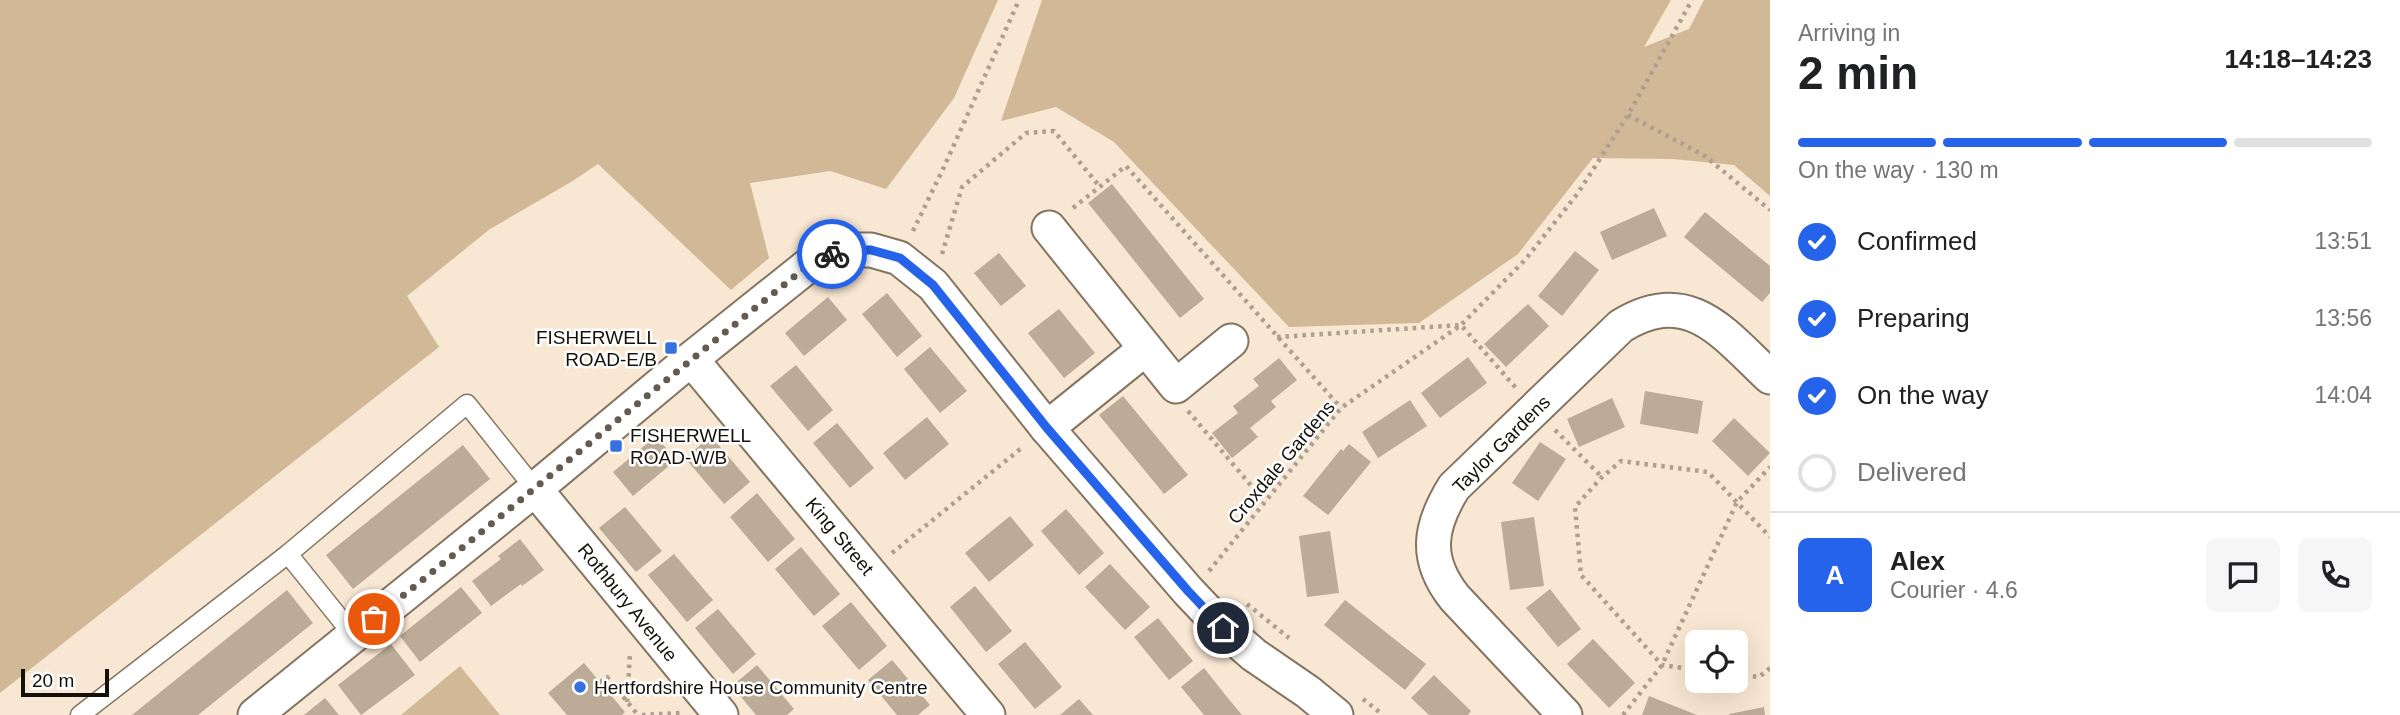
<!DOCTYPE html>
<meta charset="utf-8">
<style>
body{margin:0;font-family:Arial,sans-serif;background:#f6f6f6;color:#202124;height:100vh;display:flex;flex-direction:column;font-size:26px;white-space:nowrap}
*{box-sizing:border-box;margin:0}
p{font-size:23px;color:#757577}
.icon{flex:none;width:38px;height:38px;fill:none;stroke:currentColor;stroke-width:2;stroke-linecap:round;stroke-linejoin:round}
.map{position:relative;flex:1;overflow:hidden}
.sheet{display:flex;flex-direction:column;background:#fff;width:630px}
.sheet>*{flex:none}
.fabs{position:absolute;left:1685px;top:630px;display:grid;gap:14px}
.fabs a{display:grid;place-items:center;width:63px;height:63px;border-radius:10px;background:#fff;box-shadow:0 7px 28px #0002;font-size:35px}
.scale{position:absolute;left:21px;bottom:18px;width:88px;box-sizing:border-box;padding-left:7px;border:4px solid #151009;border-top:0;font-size:19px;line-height:24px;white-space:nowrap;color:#151009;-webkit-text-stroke:5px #fff;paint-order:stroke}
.pin{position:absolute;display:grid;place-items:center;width:60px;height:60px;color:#fff;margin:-30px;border:4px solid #fff;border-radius:50%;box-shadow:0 2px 7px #0007}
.courier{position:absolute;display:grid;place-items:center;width:70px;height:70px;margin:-35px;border:5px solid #2563eb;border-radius:50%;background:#fff;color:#222;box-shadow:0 2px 9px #0007}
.overview em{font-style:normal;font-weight:600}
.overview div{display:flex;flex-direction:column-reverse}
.overview{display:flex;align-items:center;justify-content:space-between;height:119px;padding:0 28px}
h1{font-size:46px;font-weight:600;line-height:52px}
.bar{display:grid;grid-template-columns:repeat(4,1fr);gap:10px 7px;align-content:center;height:84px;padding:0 28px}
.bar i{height:9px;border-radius:5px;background:#e0e0e0}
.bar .on{background:#2563eb}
.bar p{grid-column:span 4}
.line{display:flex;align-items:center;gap:18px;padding:0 28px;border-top:2px solid #e0e0e0}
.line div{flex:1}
.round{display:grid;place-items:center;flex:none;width:74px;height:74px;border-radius:10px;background:#f6f6f6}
ol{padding:0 28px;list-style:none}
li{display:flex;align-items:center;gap:21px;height:77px}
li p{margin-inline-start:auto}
li .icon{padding:7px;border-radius:50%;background:#2563eb;color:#fff;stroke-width:4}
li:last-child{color:#757577}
li i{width:38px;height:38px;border:4px solid #e0e0e0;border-radius:50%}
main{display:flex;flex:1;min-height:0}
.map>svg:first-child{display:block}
.green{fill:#d1b897}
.building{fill:#bbab97}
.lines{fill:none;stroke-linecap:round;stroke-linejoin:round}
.lane-casing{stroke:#837562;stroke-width:21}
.street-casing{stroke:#837562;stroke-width:37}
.path{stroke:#ada090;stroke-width:4.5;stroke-dasharray:3.5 5;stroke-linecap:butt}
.lane{stroke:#fff;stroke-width:18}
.street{stroke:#fff;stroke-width:33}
.done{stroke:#645b4f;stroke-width:7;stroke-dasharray:0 12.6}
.route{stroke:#2563eb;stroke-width:9}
.poi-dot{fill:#3770df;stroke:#fff;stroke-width:2.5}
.labels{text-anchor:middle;stroke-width:5;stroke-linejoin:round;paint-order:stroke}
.poi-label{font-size:19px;fill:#151009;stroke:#fff;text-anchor:start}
.street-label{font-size:19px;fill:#151009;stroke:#fff}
</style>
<main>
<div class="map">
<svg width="1770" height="715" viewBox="0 0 1770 715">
<rect width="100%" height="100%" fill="#f8e7d2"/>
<g class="green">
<polygon points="0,0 998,0 954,98 886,189 830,171 750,183 769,258 731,290 598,164 571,182 490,229 407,296 439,347 0,693"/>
<polygon points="1042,0 1671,0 1644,47 1689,29 1704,0 1770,0 1770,196 1734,165 1673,159 1593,158 1518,254 1419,323 1289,327 1114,142 1056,107 1001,121"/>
<polygon points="460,666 500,715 401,715"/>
</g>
<g class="building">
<polygon points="1112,184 1204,299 1180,318 1088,203"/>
<polygon points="1654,208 1667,236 1612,260 1600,232"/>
<polygon points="1705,212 1770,266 1770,293 1762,302 1684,237"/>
<polygon points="1575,251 1599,270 1562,316 1538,296"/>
<polygon points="999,253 1026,286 1001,306 974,273"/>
<polygon points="887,293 922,336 897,357 862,314"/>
<polygon points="828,297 847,320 804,356 785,333"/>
<polygon points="1528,304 1549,326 1506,367 1484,344"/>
<polygon points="1059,309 1095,353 1064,378 1028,333"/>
<polygon points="930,347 967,391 940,413 904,369"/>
<polygon points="1468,357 1487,383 1440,418 1421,393"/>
<polygon points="1279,358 1297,380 1271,401 1276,407 1250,428 1258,437 1232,458 1212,433 1238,413 1233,406 1259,386 1253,379"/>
<polygon points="796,365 833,410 808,431 770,386"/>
<polygon points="1645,391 1703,401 1698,434 1640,424"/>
<polygon points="1123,396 1188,475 1164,494 1099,415"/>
<polygon points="1612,398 1625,427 1579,447 1567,419"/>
<polygon points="1410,400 1427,426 1378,458 1362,432"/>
<polygon points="927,417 949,444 905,480 883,453"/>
<polygon points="1734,418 1770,453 1748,476 1712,441"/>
<polygon points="837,423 874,468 850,488 813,443"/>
<polygon points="656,436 676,460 633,496 613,472"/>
<polygon points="711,436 750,482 724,504 685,458"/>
<polygon points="1540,442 1566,459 1538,501 1512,483"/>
<polygon points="1349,444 1371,462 1328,515 1303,496 1341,449 1343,451"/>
<polygon points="463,445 490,479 353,589 326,555"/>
<polygon points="757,493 795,539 768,562 730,517"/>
<polygon points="625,507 662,551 636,572 599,528"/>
<polygon points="1066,509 1104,553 1079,575 1041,531"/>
<polygon points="1010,516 1034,545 989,582 965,553"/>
<polygon points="1534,517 1544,586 1510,590 1501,522"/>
<polygon points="1330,531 1339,593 1307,597 1299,536"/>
<polygon points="520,539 544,570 522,586 521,584 491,606 472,581 501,559 498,556"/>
<polygon points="801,547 840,594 814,616 775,569"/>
<polygon points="674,554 713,600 687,622 648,575"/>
<polygon points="1110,564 1150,607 1125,630 1085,587"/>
<polygon points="975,586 1012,631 986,652 950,607"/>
<polygon points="461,587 482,613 420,662 400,636"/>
<polygon points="1550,589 1581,629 1558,647 1526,608"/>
<polygon points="287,590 313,623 198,715 132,715"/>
<polygon points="1345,600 1426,664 1405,690 1324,625"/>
<polygon points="851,602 887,646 859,670 822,626"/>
<polygon points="718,609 756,654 733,674 695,628"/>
<polygon points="1158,618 1193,661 1169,680 1134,637"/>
<polygon points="1593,639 1635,683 1609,708 1567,664"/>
<polygon points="1025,642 1062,687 1035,709 998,664"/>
<polygon points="391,644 415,675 361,715 338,685"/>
<polygon points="892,660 930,705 918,715 897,715 868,680"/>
<polygon points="584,663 625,712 622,715 567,715 548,693"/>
<polygon points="757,665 794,709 787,715 756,715 732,686"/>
<polygon points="1204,668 1227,697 1242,715 1204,715 1181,687"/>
<polygon points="1434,675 1471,711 1468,715 1429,715 1411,698"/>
<polygon points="1649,696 1697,715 1642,715"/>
<polygon points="325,698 339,715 304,715"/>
<polygon points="1079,699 1093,715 1060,715"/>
<polygon points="1764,707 1765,715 1729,715 1729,714"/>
</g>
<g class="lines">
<g class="lane-casing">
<g id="lane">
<polyline points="288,554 354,636"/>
<polyline points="80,715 288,554 467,404 535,489"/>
</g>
</g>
<g class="street-casing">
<g id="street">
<polyline points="1049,228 1176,386 1231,341"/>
<polyline points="691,359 988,715"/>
<polyline points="1047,428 1145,349"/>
<polyline points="535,489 721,715"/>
<polyline points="255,715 535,489 691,359 810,264 830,255 850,250 871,250 899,258 933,285 1047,428 1188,591 1223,628 1254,655 1308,692 1336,715"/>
<path d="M1565,715l-110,-117c-31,-39 -26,-71 -1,-111l167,-161c68,-42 103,8 149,51"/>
</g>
</g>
<g class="path">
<polyline points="1628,115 1705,156 1770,210"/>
<polyline points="1073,208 1126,166 1341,408"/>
<polyline points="913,231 944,167 1019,0"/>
<polyline points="942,254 962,187 1026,133 1054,131 1100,187"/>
<polyline points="1277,337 1461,325 1516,388"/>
<polyline points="1188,411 1265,502"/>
<polyline points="1555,430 1602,477"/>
<polyline points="892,553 1024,446"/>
<polyline points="1209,571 1341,408 1461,325 1525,260 1578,193 1628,115 1692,0"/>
<polyline points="1247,604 1289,638"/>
<polyline points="1698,670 1662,665 1581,575 1575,507 1602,477 1621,461 1708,472 1770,537"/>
<polyline points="1736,674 1759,677 1770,668"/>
<polyline points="600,682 607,677 638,715"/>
<polyline points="1363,699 1383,715"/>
<polyline points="627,702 630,654"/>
<polyline points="642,715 680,713"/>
<polyline points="1623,715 1662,665 1737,502 1770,467"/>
</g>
<use href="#lane" class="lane"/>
<use href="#street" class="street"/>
</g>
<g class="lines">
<path class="done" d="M374,619c146,-117 289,-238 436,-355l22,-10"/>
<polyline class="route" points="832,254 850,250 871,250 900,258 933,285 1047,428 1188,591 1223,628"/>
</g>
<g class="poi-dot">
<rect x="664" y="341" width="14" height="14" rx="3.5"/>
<rect x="609" y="439" width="14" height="14" rx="3.5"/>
<circle cx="580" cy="687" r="7"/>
</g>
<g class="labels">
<g class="poi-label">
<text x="657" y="344" text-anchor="end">FISHERWELL<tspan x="657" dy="22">ROAD-E/B</tspan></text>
<text x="630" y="442">FISHERWELL<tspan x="630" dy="22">ROAD-W/B</tspan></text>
<text x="594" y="694">Hertfordshire House Community Centre</text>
</g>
<g class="street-label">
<text transform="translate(1501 444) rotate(-45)" y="7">Taylor Gardens</text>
<text transform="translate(1281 462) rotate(-50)" y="7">Croxdale Gardens</text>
<text transform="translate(840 536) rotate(50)" y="7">King Street</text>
<text transform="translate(628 602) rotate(51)" y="7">Rothbury Avenue</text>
</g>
</g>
</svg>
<div class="fabs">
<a><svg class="icon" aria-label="locate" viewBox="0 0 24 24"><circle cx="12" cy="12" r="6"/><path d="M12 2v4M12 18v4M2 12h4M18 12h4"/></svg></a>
</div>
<div class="scale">20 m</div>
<div class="pin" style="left:374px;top:619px;background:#ea580c"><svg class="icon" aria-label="bag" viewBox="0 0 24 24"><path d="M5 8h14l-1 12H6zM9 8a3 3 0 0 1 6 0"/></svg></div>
<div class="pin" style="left:1223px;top:628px;background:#1f2937"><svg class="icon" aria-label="home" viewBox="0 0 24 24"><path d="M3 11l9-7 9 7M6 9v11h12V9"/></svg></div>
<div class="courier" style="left:832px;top:254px"><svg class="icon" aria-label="bike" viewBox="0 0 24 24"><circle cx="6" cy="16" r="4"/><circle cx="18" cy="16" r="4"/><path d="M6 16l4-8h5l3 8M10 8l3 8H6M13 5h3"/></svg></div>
</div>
<section class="sheet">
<div class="overview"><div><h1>2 min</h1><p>Arriving in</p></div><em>14:18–14:23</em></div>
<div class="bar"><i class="on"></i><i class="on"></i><i class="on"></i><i></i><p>On the way · 130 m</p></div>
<ol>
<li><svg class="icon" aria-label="check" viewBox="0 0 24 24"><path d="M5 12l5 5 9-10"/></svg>Confirmed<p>13:51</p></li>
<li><svg class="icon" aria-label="check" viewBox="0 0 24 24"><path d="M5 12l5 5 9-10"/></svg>Preparing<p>13:56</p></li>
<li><svg class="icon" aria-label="check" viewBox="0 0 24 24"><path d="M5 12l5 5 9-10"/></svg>On the way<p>14:04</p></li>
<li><i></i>Delivered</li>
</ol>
<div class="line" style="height:126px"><b class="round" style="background:#2563eb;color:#fff">A</b><div><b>Alex</b><p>Courier · 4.6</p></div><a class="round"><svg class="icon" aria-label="chat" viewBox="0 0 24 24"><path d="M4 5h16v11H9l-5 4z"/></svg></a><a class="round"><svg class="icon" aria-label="phone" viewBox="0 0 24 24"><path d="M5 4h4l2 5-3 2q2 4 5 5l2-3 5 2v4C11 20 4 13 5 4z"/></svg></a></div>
</section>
</main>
